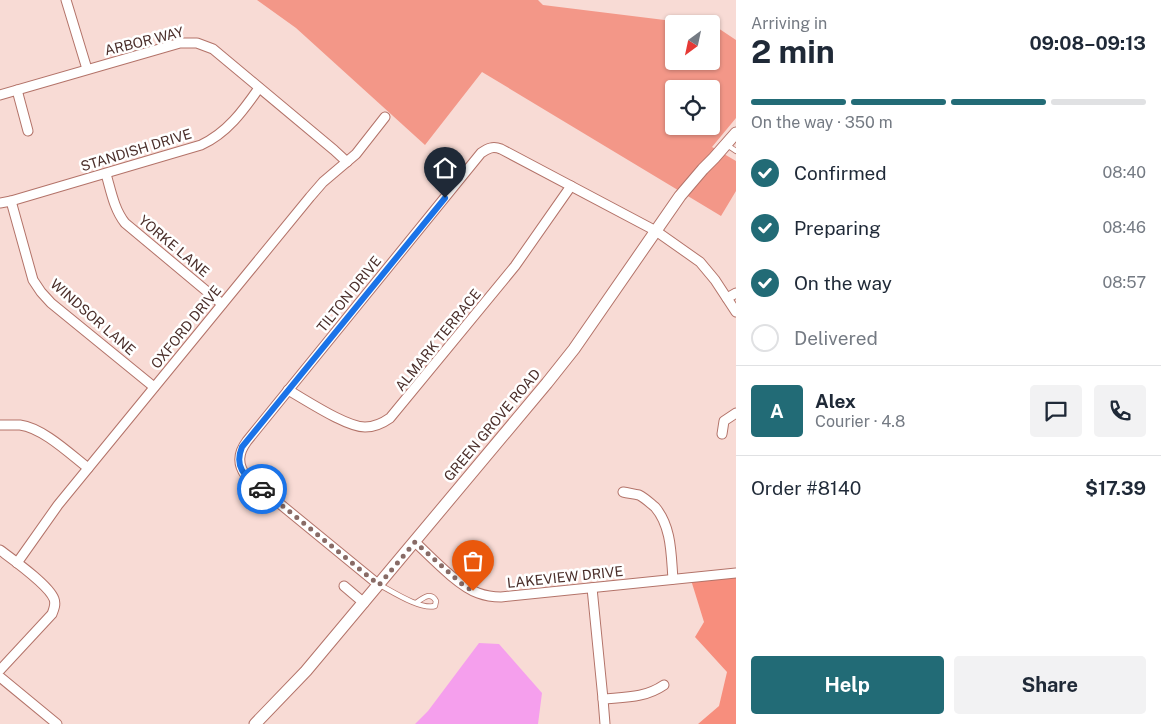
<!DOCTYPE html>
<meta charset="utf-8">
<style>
body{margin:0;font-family:"Public Sans",sans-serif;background:#f2f2f3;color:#1f2937;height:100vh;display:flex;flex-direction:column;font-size:19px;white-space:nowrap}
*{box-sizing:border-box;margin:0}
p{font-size:16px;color:#747a83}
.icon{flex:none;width:28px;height:28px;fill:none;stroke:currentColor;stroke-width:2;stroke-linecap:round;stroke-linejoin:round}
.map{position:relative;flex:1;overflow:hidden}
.side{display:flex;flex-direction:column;background:#fff;width:425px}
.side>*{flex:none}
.needle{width:32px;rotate:213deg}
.tools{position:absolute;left:665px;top:15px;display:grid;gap:10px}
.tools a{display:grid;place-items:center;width:55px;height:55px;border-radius:5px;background:#fff;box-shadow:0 1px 4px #0004;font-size:25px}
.pin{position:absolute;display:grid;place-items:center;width:42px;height:42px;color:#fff;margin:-51px -21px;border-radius:50% 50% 50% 0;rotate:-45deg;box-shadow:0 0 5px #0007}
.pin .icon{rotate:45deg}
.courier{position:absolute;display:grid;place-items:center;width:50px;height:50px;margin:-25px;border:4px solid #1a73e8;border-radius:50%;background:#fff;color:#222;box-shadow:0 1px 6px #0007}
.headline em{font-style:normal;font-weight:700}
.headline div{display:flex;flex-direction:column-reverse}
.headline{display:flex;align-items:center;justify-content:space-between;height:85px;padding:0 15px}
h1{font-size:32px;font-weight:700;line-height:38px}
.bar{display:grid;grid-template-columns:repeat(4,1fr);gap:8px 5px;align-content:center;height:60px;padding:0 15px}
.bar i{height:6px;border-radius:4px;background:#e0e1e3}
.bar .active{background:#226b76}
.bar p{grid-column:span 4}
.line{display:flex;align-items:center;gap:12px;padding:0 15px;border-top:1px solid #e0e1e3}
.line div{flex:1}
.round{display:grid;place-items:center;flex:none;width:52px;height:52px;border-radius:5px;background:#f2f2f3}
ol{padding:0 15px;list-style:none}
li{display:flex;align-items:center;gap:15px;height:55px}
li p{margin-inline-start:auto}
li .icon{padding:5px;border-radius:50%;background:#226b76;color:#fff;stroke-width:4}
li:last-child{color:#747a83}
li i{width:28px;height:28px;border:2px solid #e0e1e3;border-radius:50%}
.cta{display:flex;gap:10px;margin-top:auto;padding:10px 15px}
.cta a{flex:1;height:58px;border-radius:5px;background:#226b76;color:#fff;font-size:20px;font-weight:700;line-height:58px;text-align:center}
.cta a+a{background:#f2f2f3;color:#1f2937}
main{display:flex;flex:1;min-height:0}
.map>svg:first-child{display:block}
.green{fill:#f78e7d}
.forest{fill:#f39788;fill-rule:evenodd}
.water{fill:#f59fed}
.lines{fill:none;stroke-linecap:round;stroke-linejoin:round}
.service-casing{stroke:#b37369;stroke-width:6}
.minor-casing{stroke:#b37369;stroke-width:11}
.tertiary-casing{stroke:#b37369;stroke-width:13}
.service{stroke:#fff;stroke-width:4.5}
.minor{stroke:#fff;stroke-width:9}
.tertiary{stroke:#fff;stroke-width:11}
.done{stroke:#886b66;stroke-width:5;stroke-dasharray:0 9}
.route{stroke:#1a73e8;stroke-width:6}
.labels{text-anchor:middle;stroke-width:5;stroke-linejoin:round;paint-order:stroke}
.street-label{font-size:14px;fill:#4b2f2b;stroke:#fff}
</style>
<main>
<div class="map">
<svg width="736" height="724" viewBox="0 0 736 724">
<rect width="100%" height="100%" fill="#f8dbd5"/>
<polygon class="green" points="736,574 736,724 698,724 719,706 727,672 695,637 704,622 691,580"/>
<path class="forest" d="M257,0h281l5,5 154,19h-23v37h37v-36l4,1 21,14v78l-24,29 24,14v30l-15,25 -239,-144 -57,73 -129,-117zM674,89h37v37h-37z"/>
<polygon class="water" points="479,643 499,644 542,693 538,724 415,724 428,711"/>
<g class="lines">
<g class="service-casing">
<g id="service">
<polyline points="727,145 736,151"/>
<path d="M380,585c13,7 41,25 55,21l1,-5c-5,-10 -13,-3 -20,2"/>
</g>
</g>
<g class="minor-casing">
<g id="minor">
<polyline points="66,0 87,69"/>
<polyline points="17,90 28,131"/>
<polyline points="0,95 180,43 197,43 213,49 334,150 347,162"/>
<path d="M106,174c5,17 8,35 19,49l97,81"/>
<polyline points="11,201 33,280 41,292 51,303 154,387"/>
<path d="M0,203l11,-2 190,-56c26,-12 42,-34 58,-57"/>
<polyline points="727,298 736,293"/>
<path d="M288,390c18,10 58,37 77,37 10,0 18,-4 25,-9l125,-152 56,-80"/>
<path d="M0,425c7,0 14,0 20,0 23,3 50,29 68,43"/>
<polyline points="722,434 724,421 736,413"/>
<path d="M623,492c5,1 11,2 16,3 6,3 11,8 16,12 17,20 16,48 18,72"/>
<path d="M415,542c16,15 43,44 63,51 8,3 15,4 23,4l235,-24"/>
<path d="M0,550c12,9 49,35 54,49 2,5 0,10 -2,15l-52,56"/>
<polyline points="17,563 58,505 310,197 323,182 356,154 385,117"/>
<path d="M379,585l-133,-109c-9,-12 -8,-23 1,-35l234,-288c7,-5 12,-7 20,-4l155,82 44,31 15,18 21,32"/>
<polyline points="344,586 364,603"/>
<polyline points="592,588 603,699 605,724"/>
<polyline points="0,677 57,724"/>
<path d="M603,699c23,-2 42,-1 61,-14"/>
</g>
</g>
<g class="tertiary-casing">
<polyline id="tertiary" points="255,724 306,671 547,383 574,349 680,196 703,169 714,158 736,133"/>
</g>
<use href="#service" class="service"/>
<use href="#minor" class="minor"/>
<use href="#tertiary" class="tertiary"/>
</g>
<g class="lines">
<polyline class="done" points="262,489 379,585 415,542 463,585 473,591"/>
<path class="route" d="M262,489c-15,-12 -29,-20 -20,-42l203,-249"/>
</g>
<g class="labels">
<g class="street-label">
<text transform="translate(144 41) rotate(-14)" y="5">ARBOR WAY</text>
<text transform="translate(136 150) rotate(-17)" y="5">STANDISH DRIVE</text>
<text transform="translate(174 246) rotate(40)" y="5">YORKE LANE</text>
<text transform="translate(349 294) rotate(-51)" y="5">TILTON DRIVE</text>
<text transform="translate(93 317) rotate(41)" y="5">WINDSOR LANE</text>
<text transform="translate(186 327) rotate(-51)" y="5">OXFORD DRIVE</text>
<text transform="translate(438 340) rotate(-51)" y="5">ALMARK TERRACE</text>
<text transform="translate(492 425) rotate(-50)" y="5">GREEN GROVE ROAD</text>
<text transform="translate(565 577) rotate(-6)" y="5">LAKEVIEW DRIVE</text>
</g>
</g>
</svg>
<div class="tools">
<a><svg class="needle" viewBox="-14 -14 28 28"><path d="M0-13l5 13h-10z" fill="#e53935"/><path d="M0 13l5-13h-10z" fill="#747a83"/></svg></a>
<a><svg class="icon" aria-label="locate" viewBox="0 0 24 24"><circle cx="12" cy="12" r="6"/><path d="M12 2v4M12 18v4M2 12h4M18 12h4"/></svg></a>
</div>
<div class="pin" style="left:473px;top:591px;background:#ea580c"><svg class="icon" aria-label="bag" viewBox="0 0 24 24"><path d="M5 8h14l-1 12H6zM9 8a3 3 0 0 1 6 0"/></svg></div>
<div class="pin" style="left:445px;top:198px;background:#1f2937"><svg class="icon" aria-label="home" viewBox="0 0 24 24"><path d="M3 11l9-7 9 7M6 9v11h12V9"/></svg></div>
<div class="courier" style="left:262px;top:489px"><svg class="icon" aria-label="car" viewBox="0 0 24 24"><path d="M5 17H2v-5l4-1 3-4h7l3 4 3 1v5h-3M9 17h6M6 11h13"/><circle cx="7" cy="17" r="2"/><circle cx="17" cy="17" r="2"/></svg></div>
</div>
<section class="side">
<div class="headline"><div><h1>2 min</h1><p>Arriving in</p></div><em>09:08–09:13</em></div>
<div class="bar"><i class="active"></i><i class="active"></i><i class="active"></i><i></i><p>On the way · 350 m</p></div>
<ol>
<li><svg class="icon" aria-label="check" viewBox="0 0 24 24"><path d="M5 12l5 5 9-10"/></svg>Confirmed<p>08:40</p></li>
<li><svg class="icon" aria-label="check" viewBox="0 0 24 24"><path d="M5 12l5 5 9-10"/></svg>Preparing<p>08:46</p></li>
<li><svg class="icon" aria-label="check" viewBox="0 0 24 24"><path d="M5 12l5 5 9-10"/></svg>On the way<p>08:57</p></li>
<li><i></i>Delivered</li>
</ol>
<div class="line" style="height:90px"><b class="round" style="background:#226b76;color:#fff">A</b><div><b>Alex</b><p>Courier · 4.8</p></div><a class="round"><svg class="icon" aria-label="chat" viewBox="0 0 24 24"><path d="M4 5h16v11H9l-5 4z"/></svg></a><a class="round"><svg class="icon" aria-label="phone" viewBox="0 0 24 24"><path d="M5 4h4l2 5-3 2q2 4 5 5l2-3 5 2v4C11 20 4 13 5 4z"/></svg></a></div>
<div class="line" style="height:65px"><div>Order #8140</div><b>$17.39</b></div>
<div class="cta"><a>Help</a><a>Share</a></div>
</section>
</main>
